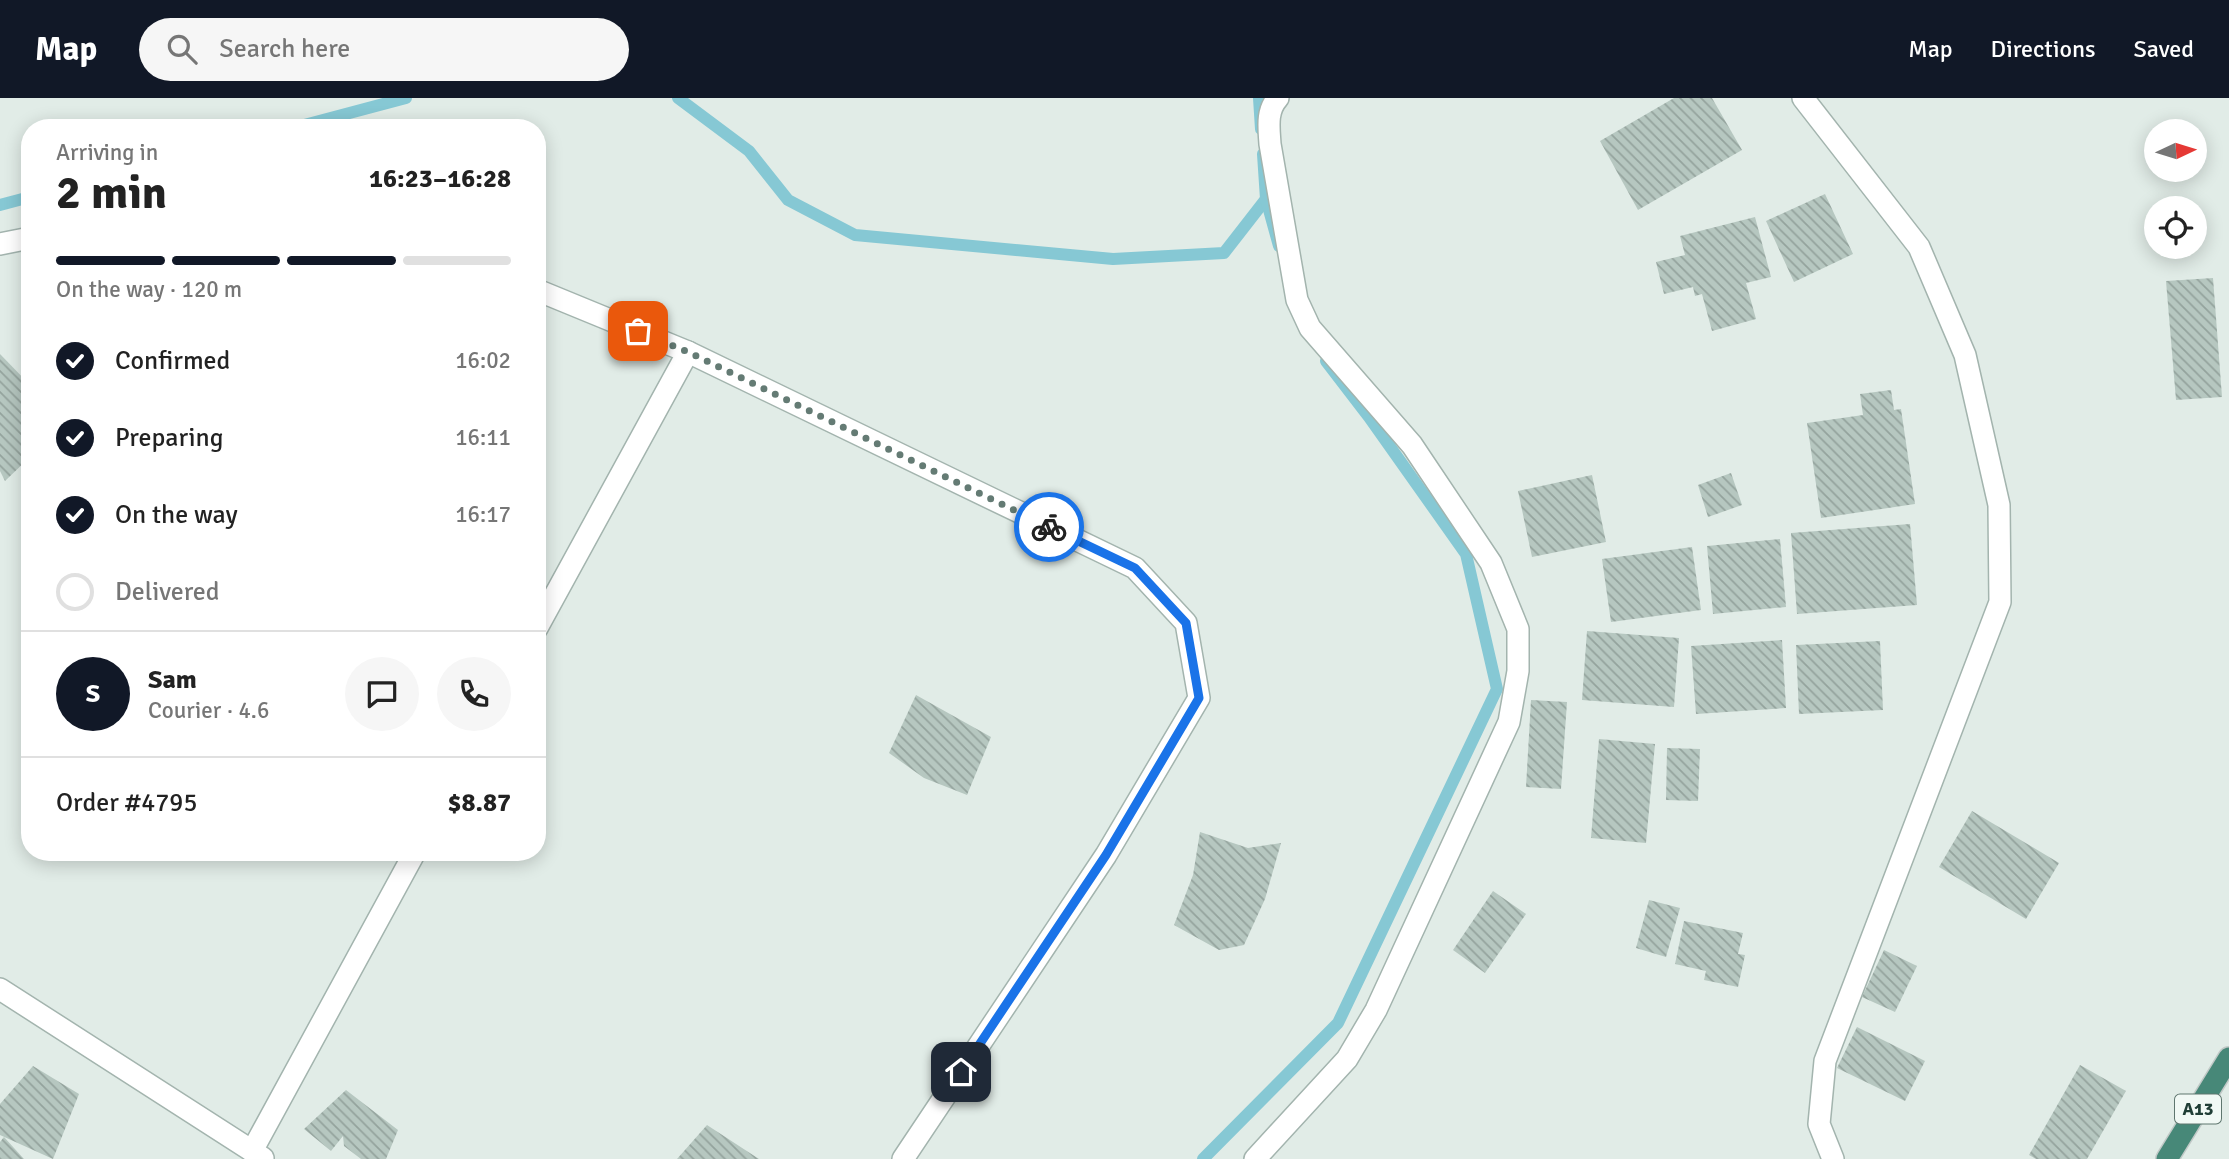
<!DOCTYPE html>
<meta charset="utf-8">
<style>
body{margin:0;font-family:Signika,sans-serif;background:#f6f6f6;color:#222;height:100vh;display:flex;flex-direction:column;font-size:26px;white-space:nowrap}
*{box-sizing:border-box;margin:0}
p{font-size:23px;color:#767676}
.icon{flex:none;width:38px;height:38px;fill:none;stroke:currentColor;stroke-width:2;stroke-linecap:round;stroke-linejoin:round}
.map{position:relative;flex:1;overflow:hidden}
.drawer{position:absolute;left:21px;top:21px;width:525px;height:742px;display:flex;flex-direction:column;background:#fff;border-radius:28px;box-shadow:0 4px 18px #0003}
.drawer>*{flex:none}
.needle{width:46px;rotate:86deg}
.controls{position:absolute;left:2144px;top:21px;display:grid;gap:14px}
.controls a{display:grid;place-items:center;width:63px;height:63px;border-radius:50%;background:#fff;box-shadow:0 4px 18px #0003;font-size:35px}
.pin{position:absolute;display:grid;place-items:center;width:60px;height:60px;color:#fff;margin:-30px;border-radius:14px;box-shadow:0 4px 10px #0006}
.courier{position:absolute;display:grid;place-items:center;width:70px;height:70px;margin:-35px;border:5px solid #1a73e8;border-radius:50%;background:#fff;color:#222;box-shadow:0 2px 9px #0007}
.headline em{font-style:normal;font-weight:700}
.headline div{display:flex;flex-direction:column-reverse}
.headline{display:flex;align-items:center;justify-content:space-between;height:119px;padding:0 35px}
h1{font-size:46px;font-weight:700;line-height:52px}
.bar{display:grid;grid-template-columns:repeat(4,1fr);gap:10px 7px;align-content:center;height:84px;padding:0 35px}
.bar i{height:9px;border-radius:5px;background:#e0e0e0}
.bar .selected{background:#111827}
.bar p{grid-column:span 4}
.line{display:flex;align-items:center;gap:18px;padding:0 35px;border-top:2px solid #e0e0e0}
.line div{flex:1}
.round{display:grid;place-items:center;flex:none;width:74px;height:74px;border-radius:37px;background:#f6f6f6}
ol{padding:0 35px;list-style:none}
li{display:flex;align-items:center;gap:21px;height:77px}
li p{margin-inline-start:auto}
li .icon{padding:7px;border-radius:50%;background:#111827;color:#fff;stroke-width:4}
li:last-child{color:#767676}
li i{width:38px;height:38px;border:4px solid #e0e0e0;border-radius:50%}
header{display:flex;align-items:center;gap:42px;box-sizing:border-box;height:98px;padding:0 35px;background:#111827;color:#fff}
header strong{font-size:33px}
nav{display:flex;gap:38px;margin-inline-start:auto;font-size:24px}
.search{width:490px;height:63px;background:#f6f6f6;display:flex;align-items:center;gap:18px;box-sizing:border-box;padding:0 24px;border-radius:38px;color:#767676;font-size:26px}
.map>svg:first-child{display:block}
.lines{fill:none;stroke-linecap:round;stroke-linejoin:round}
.stream{stroke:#86c8d4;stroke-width:12}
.building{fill:url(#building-back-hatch)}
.minor-casing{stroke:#a3b4ae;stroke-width:24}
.trunk-casing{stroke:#c1c9c7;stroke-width:24}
.minor{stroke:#fff;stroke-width:21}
.trunk{stroke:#478878;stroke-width:21}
.done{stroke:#647b74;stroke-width:7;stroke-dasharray:0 12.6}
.route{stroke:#1a73e8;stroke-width:9}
.labels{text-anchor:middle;stroke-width:5;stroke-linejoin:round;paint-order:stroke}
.shield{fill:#f1f9f5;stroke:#5f766f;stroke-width:2}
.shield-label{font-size:18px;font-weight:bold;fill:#203e36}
</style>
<header>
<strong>Map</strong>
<div class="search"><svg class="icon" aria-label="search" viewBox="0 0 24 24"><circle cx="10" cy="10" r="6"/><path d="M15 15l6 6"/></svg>Search here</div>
<nav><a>Map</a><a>Directions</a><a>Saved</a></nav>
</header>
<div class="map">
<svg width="2229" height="1061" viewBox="0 0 2229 1061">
<defs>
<pattern id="building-back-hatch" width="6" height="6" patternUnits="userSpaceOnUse" patternTransform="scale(1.75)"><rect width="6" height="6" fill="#b6c7c0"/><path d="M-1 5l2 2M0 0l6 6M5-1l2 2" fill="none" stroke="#94a39d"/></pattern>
</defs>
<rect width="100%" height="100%" fill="#e1ece7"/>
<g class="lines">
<g class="stream">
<polyline points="678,0 749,53 788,102 855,137 1113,161 1224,155 1266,101"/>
<polyline points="1259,0 1261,31"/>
<polyline points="293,30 406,0"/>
<polyline points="1263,56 1266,101 1279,148"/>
<polyline points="0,107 30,99"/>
<polyline points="1203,1061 1338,925 1497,591 1466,456 1369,319 1326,263"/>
</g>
</g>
<g class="building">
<polygon points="1674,0 1712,0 1742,52 1638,112 1600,43"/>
<polygon points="1825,96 1853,156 1794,184 1766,123"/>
<polygon points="1755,119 1771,179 1746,185 1756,221 1712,233 1702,196 1695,198 1693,189 1664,196 1656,164 1685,157 1680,138"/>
<polygon points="2213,180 2222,299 2176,302 2166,183"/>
<polygon points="0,256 30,287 30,359 5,383 0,373"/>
<polygon points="1891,292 1894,312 1901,311 1915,406 1821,420 1807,325 1863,317 1860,296"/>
<polygon points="1731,375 1742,407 1708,419 1698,387"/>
<polygon points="1592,377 1606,444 1532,459 1518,393"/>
<polygon points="1910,426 1917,507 1797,516 1791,435"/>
<polygon points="1780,441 1786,509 1713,516 1707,448"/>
<polygon points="1692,449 1701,512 1611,524 1602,461"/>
<polygon points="1587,533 1679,540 1674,609 1582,602"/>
<polygon points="1782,542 1786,610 1696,616 1691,548"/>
<polygon points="1880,543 1883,612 1799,616 1796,547"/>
<polygon points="916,597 991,639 967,697 924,680 889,655"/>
<polygon points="1531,602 1567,604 1561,691 1526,689"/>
<polygon points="1599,641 1655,646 1646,745 1591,740"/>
<polygon points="1667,650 1700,651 1698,703 1666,702"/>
<polygon points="1972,713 2059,765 2026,821 1939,769"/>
<polygon points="1200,734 1248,750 1281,745 1265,801 1244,847 1219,852 1174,827 1193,777"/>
<polygon points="1493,793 1526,816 1485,875 1453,852"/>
<polygon points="1649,802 1680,810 1666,859 1636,850"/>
<polygon points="1684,823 1743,835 1738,856 1745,857 1738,889 1704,882 1706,873 1675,866"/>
<polygon points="1884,852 1917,868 1895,914 1862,899"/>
<polygon points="1857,929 1925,963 1905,1003 1837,970"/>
<polygon points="2080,967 2126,993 2087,1061 2036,1061 2029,1057"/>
<polygon points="33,968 79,996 53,1061 0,1037 0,1006"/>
<polygon points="346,992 398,1032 386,1061 361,1061 344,1048 343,1038 331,1053 304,1031"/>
<polygon points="707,1027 759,1061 677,1061"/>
<polygon points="4,1039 24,1061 0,1061 0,1044"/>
</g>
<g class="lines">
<g class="minor-casing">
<g id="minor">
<polyline points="1803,0 1919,149 1965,257 1999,407 2000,504 1825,963 1819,1026 1833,1061"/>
<polyline points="0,146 30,140"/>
<polyline points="537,192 688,254 1135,470 1186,525 1199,600 1106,757 903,1061"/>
<polyline points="537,530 688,254"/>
<polyline points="0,891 263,1060"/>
<polyline points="252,1053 415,754"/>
<path d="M1255,1061l92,-100 29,-49 133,-288 9,-51v-42l-27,-66 -79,-118 -102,-117 -13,-28 -27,-156c-1,-16 -4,-33 8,-46"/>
</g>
</g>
<g class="trunk-casing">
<polyline id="trunk" points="2167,1061 2229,960"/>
</g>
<use href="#minor" class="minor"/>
<use href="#trunk" class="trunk"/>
</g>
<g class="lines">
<polyline class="done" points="638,233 688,254 1049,429"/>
<polyline class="route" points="961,974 1106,757 1199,600 1186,525 1135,470 1049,429"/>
</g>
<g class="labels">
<rect class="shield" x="2175" y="996.5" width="46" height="29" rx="5"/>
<g class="shield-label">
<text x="2198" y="1017">A13</text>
</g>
</g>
</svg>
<div class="controls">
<a><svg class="needle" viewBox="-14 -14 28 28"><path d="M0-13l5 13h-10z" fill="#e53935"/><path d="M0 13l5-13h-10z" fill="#767676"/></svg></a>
<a><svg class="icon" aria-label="locate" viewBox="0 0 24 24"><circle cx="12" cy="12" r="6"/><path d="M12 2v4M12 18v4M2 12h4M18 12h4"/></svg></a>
</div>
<div class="pin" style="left:638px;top:233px;background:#ea580c"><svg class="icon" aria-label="bag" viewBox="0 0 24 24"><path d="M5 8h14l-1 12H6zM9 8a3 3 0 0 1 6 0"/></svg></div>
<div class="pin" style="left:961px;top:974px;background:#1f2937"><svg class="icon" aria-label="home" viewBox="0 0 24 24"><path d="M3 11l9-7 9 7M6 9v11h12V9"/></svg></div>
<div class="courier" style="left:1049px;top:429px"><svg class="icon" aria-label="bike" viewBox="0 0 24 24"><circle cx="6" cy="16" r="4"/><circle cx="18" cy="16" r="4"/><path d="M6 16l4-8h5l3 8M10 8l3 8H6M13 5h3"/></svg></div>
<section class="drawer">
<div class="headline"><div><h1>2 min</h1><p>Arriving in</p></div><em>16:23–16:28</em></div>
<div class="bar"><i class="selected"></i><i class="selected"></i><i class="selected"></i><i></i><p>On the way · 120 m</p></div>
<ol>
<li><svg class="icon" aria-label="check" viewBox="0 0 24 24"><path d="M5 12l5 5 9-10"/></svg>Confirmed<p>16:02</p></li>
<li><svg class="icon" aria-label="check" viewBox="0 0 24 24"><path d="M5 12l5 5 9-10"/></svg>Preparing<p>16:11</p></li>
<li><svg class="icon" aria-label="check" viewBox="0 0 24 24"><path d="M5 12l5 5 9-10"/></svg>On the way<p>16:17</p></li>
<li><i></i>Delivered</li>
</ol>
<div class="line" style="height:126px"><b class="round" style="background:#111827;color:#fff">S</b><div><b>Sam</b><p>Courier · 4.6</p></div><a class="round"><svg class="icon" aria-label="chat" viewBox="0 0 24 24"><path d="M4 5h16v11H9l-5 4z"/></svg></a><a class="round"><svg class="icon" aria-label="phone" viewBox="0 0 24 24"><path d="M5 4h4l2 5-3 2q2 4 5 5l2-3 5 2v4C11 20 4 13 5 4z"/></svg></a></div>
<div class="line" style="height:91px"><div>Order #4795</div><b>$8.87</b></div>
</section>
</div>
